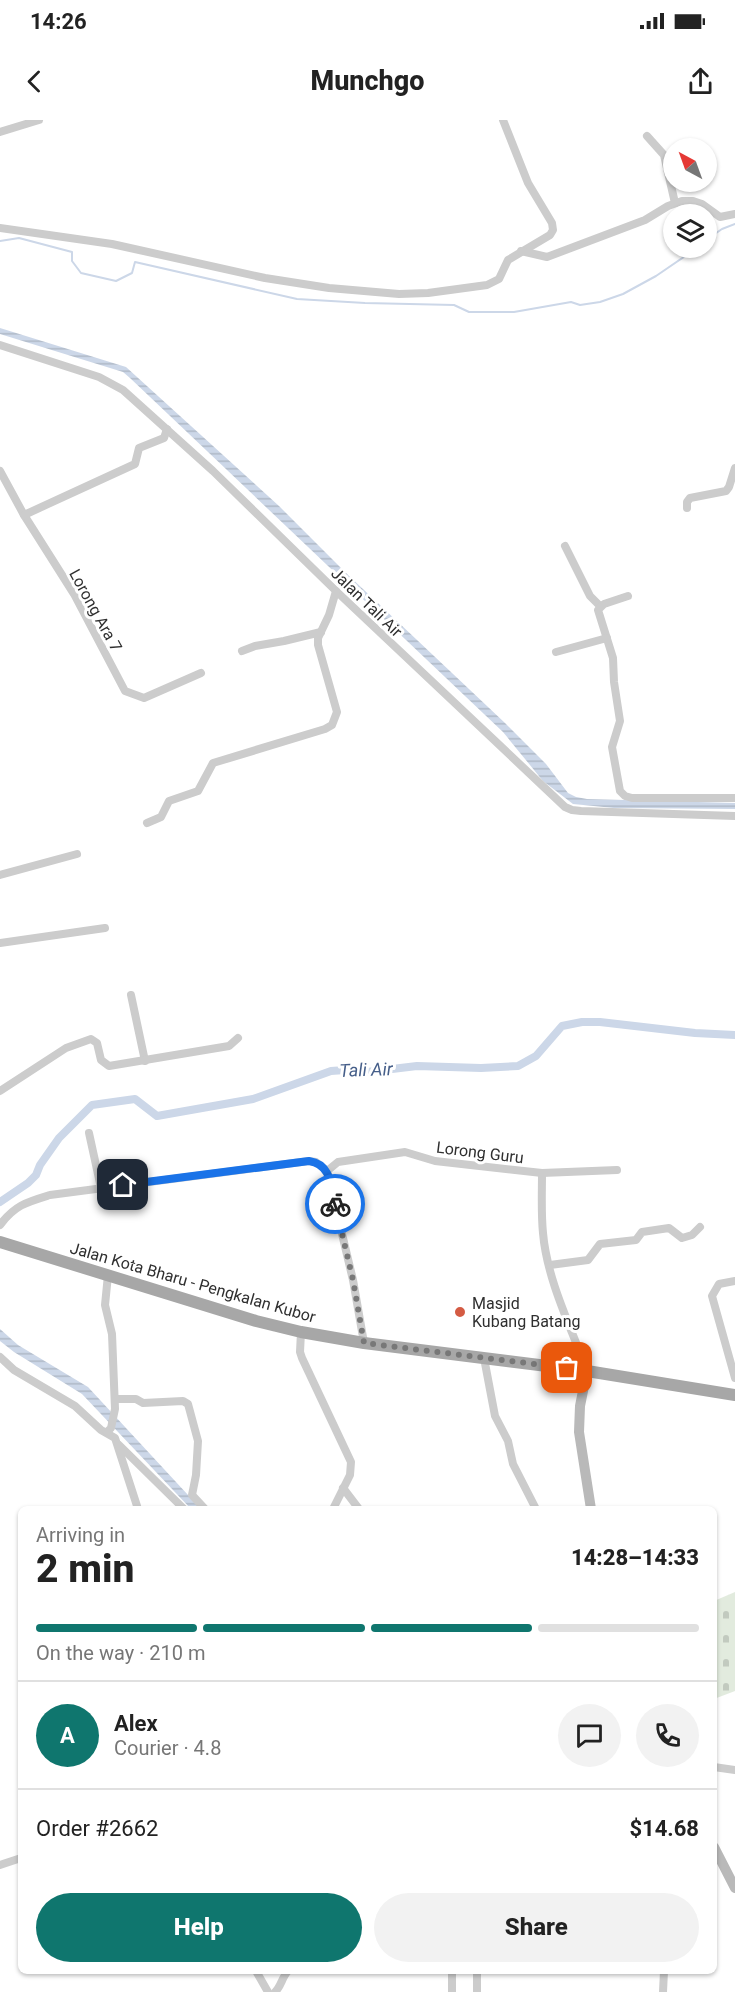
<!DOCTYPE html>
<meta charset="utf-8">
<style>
body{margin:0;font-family:Roboto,sans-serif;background:#f2f2f2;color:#222;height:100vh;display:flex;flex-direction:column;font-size:22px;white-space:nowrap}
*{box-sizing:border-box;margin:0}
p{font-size:20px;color:#767676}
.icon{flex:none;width:33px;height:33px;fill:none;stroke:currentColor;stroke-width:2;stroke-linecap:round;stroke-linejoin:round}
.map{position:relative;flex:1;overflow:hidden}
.side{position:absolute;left:18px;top:1386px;width:699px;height:468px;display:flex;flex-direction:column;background:#fff;border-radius:9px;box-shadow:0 2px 4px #0004}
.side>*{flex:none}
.needle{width:39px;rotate:319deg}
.fabs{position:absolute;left:663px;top:18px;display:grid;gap:12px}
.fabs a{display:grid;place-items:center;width:54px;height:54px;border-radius:50%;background:#fff;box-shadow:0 2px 4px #0004;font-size:30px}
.pin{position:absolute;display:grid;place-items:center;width:51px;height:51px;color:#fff;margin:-26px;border-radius:12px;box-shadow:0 3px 9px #0006}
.courier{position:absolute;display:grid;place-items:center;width:60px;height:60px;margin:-30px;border:4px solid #1a73e8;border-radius:50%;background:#fff;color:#222;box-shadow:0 2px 8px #0007}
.overview em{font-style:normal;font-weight:800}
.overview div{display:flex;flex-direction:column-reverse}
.overview{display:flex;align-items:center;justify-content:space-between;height:102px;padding:0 18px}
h1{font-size:39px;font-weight:800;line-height:45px}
.bar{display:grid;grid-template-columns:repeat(4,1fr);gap:9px 6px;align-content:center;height:72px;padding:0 18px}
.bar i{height:8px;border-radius:4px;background:#e0e0e0}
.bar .selected{background:#0f766e}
.bar p{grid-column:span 4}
.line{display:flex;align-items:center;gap:15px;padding:0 18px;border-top:2px solid #e0e0e0}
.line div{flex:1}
.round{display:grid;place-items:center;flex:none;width:63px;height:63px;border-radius:32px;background:#f2f2f2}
.cta{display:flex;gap:12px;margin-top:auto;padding:12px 18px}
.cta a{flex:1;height:69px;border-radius:36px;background:#0f766e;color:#fff;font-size:24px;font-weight:800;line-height:69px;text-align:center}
.cta a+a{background:#f2f2f2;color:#222}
.status{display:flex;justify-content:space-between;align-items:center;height:42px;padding:0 30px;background:#fff;direction:ltr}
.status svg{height:16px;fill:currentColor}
header{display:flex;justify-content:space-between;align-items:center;height:78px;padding:0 18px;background:#fff;font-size:27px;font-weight:800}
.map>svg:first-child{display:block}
.cemetery{fill:url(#cemetery-stones)}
.water{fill:url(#water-rules)}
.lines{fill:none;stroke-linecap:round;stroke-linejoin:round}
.stream{stroke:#ccd7e8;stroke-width:2}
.canal{stroke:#ccd7e8;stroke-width:8}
.street{stroke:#ccc;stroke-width:8}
.secondary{stroke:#b9b9b9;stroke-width:10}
.primary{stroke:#a7a7a7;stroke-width:12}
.done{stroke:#787878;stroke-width:6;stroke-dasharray:0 10.8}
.route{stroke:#1a73e8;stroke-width:8}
.poi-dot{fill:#d45b43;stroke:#fff;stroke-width:2}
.labels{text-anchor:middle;stroke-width:6;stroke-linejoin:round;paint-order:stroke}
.street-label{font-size:16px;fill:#2f2f2f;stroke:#fff}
.poi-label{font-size:16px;fill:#2f2f2f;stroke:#fff;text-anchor:start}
.water-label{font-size:18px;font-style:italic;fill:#455e89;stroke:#fff}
</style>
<div class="status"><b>14:26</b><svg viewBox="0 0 49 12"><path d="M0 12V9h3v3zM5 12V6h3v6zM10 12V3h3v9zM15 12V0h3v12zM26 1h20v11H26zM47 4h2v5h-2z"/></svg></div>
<header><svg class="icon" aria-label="back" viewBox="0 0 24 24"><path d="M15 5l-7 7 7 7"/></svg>Munchgo<svg class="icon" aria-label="share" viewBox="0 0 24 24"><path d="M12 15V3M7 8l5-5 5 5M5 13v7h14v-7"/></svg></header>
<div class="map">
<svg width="735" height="1872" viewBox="0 0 735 1872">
<defs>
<pattern id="cemetery-stones" width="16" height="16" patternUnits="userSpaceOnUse" patternTransform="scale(1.5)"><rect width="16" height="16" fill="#e2ebde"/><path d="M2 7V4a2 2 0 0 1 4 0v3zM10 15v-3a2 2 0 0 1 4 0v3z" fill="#c2cabf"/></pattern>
<pattern id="water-rules" width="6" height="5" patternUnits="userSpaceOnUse" patternTransform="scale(1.5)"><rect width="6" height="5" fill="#ccd7e8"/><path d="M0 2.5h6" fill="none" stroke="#b0b9c7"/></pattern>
</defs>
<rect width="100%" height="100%" fill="#fff"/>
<polygon class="cemetery" points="735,1472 735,1571 714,1579 714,1481"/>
<g class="water">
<polygon points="0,208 126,247 279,386 346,453 505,603 546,644 568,673 576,677 587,679 735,683 735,689 614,688 573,684 543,661 503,612 465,576 130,258 123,252 0,214"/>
<polygon points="0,1209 18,1225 88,1267 201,1389 191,1389 82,1274 14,1232 0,1221"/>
</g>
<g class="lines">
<g class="stream">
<polyline points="706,120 722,109 735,104"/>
<polyline points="0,121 19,118 72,132 72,141 81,153 116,161 132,153 135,142 297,179 365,183 454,185 469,192 514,192 571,182 580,185 600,182 623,174 656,156 697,128"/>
</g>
<polyline class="canal" points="0,1082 28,1063 36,1055 40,1045 59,1018 92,985 135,979 157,996 253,979 331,951 345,950 367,952 417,946 481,948 518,946 536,936 562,906 582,902 600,902 695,913 735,915"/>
<g class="street">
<polyline points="0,12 39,0"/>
<polyline points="647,16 664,35 675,83"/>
<polyline points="0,108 112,124 265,158 329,168 399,174 428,173 487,165 499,159 508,140 550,115 553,110 552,103 528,63 503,0"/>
<polyline points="521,131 547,137 645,100 668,86 682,81 693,81 702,84 720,97 735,94"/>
<polyline points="0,225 99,257 123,270 213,351 336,471 565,687 572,690 581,691 735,696"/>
<polyline points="0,351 24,395 74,474 125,571 144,578 201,553"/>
<polyline points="687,388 687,382 690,378 726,371 729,367 735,348"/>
<polyline points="24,395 135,344 139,328 164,318 167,309"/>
<polyline points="565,426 590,476 600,486"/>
<polyline points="628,476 604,484 598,490 613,538 614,562 620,601 612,627 620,671 625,676 632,678 735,678"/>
<polyline points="242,531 255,526 284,521 321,512"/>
<polyline points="556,532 607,518"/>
<polyline points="147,703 161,697 169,681 198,671 213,643 325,609 332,605 337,592 318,525 318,518 329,495 336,471"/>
<polyline points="0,755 77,734"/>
<polyline points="0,823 105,808"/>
<polyline points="131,875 145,941"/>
<polyline points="0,971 66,928 91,919 97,923 101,940 109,946 229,926 238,918"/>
<polyline points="89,1013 101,1068"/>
<polyline points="327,1051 338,1042 405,1032 435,1041 542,1053 617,1050"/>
<polyline points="327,1051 353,1160 364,1223"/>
<path d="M542,1053c0,20 -1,40 1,60 4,47 28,94 44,138"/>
<path d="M0,1105c15,-20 27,-23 50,-30l259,-34 7,1 11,9"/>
<polyline points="550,1145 588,1140 600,1124 636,1120 642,1112 669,1108 682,1118 692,1115 700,1107"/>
<polyline points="735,1161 719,1164 712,1176 735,1258"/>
<polyline points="301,1212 300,1232 302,1238 351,1342 350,1355 333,1389"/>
<polyline points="0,1237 14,1250 75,1286 101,1310 115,1318 138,1389"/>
<polyline points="484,1238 495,1296 508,1321 513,1344 536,1389"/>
<polyline points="115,1279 136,1279 143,1283 183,1281 188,1284 198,1321 196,1355 192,1375 205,1389"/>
<polyline points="107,1312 111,1308 115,1289 112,1214 105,1185 108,1155"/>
<polyline points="119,1325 184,1389"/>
<polyline points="343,1368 359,1389"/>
<polyline points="714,1647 735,1650"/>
<polyline points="0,1745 21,1738"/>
<polyline points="256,1851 268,1872"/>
<path d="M275,1872c6,-5 7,-15 13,-21"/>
<polyline points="452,1872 452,1851"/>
<polyline points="477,1872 477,1851"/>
<polyline points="663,1872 664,1851"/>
</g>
<g class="secondary">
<polyline points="587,1251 580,1286 579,1312 591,1389"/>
<polyline points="714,1727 735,1768"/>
</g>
<polyline class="primary" points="0,1122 256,1201 301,1212 364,1223 587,1251 735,1275"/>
</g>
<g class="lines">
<polyline class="done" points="335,1084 353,1160 364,1223 567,1248"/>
<path class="route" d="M123,1065l186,-24c22,3 22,25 26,43"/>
</g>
<circle class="poi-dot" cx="460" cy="1192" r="6"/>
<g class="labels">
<g class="street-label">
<text transform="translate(367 482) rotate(44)" y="6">Jalan Tali Air</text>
<text transform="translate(96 490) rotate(61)" y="6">Lorong Ara 7</text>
<text transform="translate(480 1032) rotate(7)" y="6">Lorong Guru</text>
<text transform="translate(193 1162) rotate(16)" y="6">Jalan Kota Bharu - Pengkalan Kubor</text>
</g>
<g class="poi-label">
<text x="472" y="1189">Masjid<tspan x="472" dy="18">Kubang Batang</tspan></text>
</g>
<g class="water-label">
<text transform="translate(366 950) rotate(-2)" y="6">Tali Air</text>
</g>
</g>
</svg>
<div class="fabs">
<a><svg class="needle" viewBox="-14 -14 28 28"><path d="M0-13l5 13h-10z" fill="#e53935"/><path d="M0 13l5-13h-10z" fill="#767676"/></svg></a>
<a><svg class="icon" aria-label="layers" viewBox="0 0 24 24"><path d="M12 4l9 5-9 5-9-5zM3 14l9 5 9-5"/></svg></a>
</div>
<div class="pin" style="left:567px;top:1248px;background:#ea580c"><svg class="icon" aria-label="bag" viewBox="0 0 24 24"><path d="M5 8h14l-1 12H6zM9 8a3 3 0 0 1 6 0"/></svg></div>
<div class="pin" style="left:123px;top:1065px;background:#1f2937"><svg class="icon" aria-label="home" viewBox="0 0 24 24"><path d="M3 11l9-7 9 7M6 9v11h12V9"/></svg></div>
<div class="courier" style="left:335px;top:1084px"><svg class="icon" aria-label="bike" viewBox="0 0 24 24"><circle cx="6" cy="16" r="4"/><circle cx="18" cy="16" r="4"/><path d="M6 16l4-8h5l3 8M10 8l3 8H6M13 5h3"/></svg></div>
<section class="side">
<div class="overview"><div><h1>2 min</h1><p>Arriving in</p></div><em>14:28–14:33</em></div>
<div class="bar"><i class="selected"></i><i class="selected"></i><i class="selected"></i><i></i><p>On the way · 210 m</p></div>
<div class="line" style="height:108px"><b class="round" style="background:#0f766e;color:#fff">A</b><div><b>Alex</b><p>Courier · 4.8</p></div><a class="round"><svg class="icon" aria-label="chat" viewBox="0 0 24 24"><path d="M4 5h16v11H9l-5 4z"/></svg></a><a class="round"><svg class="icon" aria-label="phone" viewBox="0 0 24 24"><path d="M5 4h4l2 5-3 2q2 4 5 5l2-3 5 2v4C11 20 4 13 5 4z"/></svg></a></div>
<div class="line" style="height:78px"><div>Order #2662</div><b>$14.68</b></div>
<div class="cta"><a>Help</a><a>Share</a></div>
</section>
</div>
